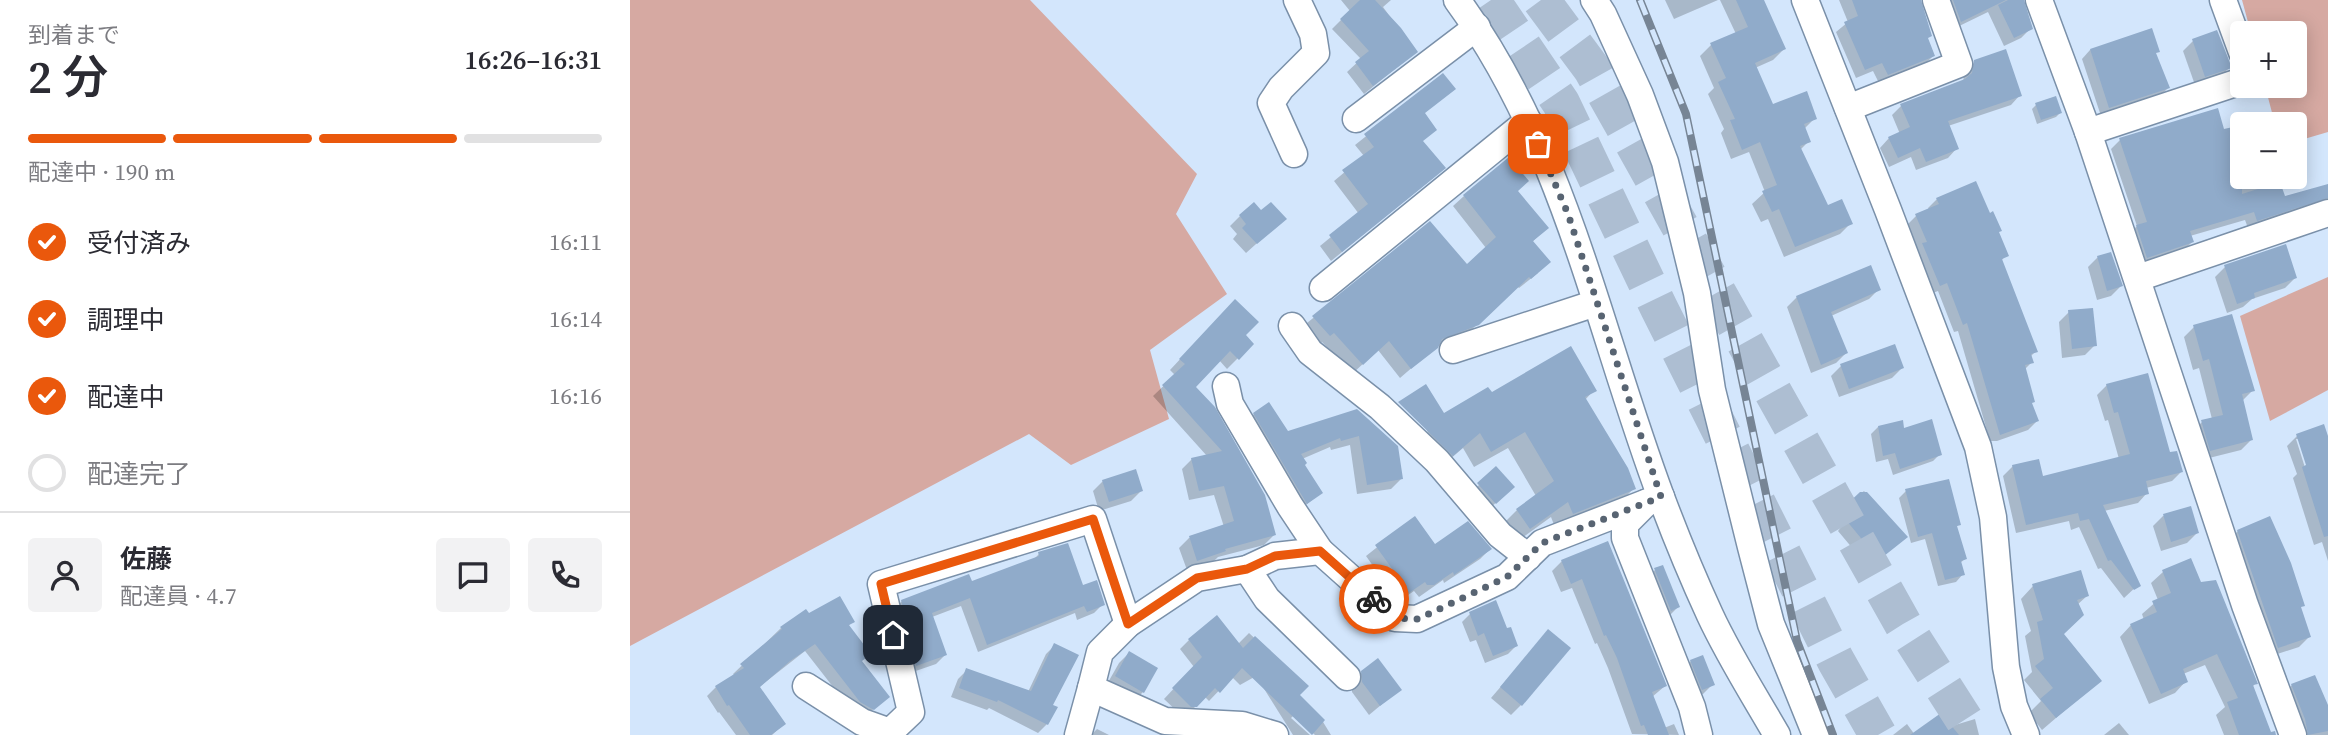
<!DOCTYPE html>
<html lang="ja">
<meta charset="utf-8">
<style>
body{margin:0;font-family:"Source Serif 4","Noto Sans JP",serif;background:#f2f2f3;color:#2b2b33;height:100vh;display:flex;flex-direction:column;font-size:26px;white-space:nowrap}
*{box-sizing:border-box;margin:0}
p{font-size:23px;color:#7c7c81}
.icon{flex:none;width:38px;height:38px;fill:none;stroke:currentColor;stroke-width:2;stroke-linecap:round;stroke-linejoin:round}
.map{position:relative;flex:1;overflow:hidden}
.details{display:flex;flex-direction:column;background:#fff;width:630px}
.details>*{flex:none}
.fabs{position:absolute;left:1600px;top:21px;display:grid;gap:14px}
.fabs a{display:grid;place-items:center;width:77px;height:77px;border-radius:7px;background:#fff;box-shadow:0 4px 18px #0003;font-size:35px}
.pin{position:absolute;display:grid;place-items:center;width:60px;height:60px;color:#fff;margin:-30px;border-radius:14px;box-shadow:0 4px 10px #0006}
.courier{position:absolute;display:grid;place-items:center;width:70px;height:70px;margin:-35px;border:5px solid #ea580c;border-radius:50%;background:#fff;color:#222;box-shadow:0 2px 9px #0007}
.head em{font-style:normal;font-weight:600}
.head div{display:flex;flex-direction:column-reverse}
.head{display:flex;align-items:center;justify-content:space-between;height:119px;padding:0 28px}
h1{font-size:46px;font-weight:600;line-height:52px}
.bar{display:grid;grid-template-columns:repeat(4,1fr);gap:10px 7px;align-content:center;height:84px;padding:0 28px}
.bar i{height:9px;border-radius:5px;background:#e1e1e2}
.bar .active{background:#ea580c}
.bar p{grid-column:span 4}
.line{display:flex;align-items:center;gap:18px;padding:0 28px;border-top:2px solid #e1e1e2}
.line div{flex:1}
.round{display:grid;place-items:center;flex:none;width:74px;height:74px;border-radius:7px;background:#f2f2f3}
ol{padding:0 28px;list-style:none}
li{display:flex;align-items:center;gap:21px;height:77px}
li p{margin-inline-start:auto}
li .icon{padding:7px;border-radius:50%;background:#ea580c;color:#fff;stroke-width:4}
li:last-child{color:#7c7c81}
li i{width:38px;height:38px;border:4px solid #e1e1e2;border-radius:50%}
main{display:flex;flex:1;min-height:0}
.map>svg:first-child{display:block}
.forest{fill:#d6a9a2}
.shadow{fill:#0003;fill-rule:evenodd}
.building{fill:#90abca}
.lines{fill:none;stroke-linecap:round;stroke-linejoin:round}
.highway-tunnel{stroke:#adbed2;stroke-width:38;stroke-dasharray:38 19;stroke-linecap:butt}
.minor-casing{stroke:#7a90a9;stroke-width:29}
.minor{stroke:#fff;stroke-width:26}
.rail-casing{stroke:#778595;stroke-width:8}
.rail{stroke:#d3e6fc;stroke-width:5;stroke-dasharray:16;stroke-linecap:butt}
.done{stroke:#586472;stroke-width:7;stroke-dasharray:0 12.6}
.route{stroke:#ea580c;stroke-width:9}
</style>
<main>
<section class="details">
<div class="head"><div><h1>2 分</h1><p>到着まで</p></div><em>16:26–16:31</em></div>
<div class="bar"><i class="active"></i><i class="active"></i><i class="active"></i><i></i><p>配達中 · 190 m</p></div>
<ol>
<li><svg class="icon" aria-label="check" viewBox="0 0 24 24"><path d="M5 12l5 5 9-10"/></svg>受付済み<p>16:11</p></li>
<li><svg class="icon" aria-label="check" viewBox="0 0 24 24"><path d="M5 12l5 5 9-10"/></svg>調理中<p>16:14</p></li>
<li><svg class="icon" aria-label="check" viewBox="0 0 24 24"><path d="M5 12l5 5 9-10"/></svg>配達中<p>16:16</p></li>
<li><i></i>配達完了</li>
</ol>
<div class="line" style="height:126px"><a class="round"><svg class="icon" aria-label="person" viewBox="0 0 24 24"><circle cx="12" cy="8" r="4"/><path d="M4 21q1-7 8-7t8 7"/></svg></a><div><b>佐藤</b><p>配達員 · 4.7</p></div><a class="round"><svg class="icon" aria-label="chat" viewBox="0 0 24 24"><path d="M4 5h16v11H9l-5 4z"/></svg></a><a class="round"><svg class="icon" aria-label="phone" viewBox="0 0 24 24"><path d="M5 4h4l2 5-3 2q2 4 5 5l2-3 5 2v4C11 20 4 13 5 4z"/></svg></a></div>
</section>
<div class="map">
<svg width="1698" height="735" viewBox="0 0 1698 735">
<rect width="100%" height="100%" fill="#d3e6fc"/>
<g class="forest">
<polygon points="0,0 400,0 567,174 546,214 597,294 520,350 539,419 441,465 399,434 0,646"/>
<polygon points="1612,0 1698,0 1698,132 1664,142 1664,124 1645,124 1635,86 1664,86 1664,33 1621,33"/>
<polygon points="1698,277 1698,390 1640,421 1610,316"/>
</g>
<g class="shadow">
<polygon points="711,0 761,0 753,7 786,52 734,94 717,72 731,59 702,29 720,11"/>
<polygon points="1035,0 1088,0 1044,19"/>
<polygon points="1090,0 1133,0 1154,49 1143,60 1125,68 1142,106 1185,118 1174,129 1179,141 1170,150 1197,207 1221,223 1210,234 1154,257 1138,219 1131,222 1122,204 1135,192 1119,152 1101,159 1091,133 1094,129 1078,94 1084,88 1070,56 1081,45 1106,34"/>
<polygon points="1209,0 1267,0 1296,39 1303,56 1294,65 1249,83 1243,71 1226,78 1206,32 1218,22"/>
<polygon points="1321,0 1392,0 1401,28 1391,38 1374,46 1358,12 1321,30 1313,8"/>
<polygon points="1563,41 1600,67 1590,77 1565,85 1553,51"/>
<polygon points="1460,50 1524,54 1538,88 1530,96 1471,116 1452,59"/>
<polygon points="1345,62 1390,95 1381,105 1318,126 1327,148 1318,158 1286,170 1281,157 1259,167 1250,148 1259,138 1270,134 1262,115 1271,106 1333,81 1335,72"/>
<polygon points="813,75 793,114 792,142 803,178 701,261 690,246 729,214 704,181 734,156 725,145"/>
<polygon points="1406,105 1430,113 1426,117 1407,124 1402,109"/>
<polygon points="1490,140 1612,177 1631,177 1633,189 1654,198 1698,189 1698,200 1692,206 1618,228 1615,220 1560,236 1562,242 1553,251 1508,266 1498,235 1507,226 1481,149"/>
<polygon points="834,196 917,228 902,242 908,273 889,288 887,286 836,335 806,347 770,378 748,350 722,374 692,342 689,345 672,327 800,224 837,267 856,248 823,206"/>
<polygon points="1307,199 1367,233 1376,255 1371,261 1406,351 1400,357 1402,362 1395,369 1401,404 1407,421 1398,430 1367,441 1360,441 1328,331 1324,332 1308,291 1300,294 1285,254 1288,250 1277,225 1286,216 1299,210 1298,208"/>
<polygon points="610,216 644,228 616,253 603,239 607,234 600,226"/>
<polygon points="1468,257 1491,286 1481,296 1467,300 1458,267"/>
<polygon points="1595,267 1665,278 1655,288 1622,299 1613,307 1597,313 1585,277"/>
<polygon points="1249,289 1239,299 1201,316 1216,353 1206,363 1181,373 1157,307 1167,297"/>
<polygon points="595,311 622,344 597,369 589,360 564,387 644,535 634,545 588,557 584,561 557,570 549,548 559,538 594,527 584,495 559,500 552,469 562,459 577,456 523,396 545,375 540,370"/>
<polygon points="1439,312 1465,345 1455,355 1432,358 1429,322"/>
<polygon points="1601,316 1623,390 1612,401 1621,440 1611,450 1571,460 1562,432 1572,422 1582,419 1569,368 1563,370 1554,337 1564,327"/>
<polygon points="1211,366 1272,368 1262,378 1209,397 1201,376"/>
<polygon points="1477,385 1551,472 1542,481 1516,488 1517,493 1508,503 1474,511 1508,585 1494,598 1471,568 1468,569 1449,527 1441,530 1439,521 1386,533 1373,476 1383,466 1412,478 1489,459 1478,420 1475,421 1467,395"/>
<polygon points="964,390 955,400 1004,488 987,506 926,530 921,517 882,545 870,527 887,510 906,496 878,448 844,467 833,448 805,472 752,420 768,405 799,435 795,426 814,415 861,395"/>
<polygon points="727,411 771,479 761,489 727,494 720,445 701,450 700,447 672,459 673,465 691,493 667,512 614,424 624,414 657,433"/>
<polygon points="1248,427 1273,430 1310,454 1303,461 1263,475 1258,459 1246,462 1241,434"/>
<path d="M1667,436l31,9v116l-6,-19 -8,3 -21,-67 4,-4 -10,-28zM1666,439h4l11,34 -4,1z"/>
<polygon points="473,481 511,491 501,501 469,511 463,491"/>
<polygon points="849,485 873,496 855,513 839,495"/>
<polygon points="1234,491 1275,537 1239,568 1208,531 1212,526 1205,518"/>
<polygon points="1276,491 1329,524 1326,527 1335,559 1330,563 1333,574 1326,582 1308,586 1295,539 1281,543 1269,498"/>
<polygon points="1559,508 1567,533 1557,543 1531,551 1523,526 1533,516"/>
<polygon points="784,518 805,547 860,549 850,559 814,583 813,580 789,597 784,591 765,604 740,591 753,580 736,556"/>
<polygon points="1608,531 1670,608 1679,637 1669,647 1638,657 1598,541"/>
<polygon points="977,544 1035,686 1022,697 1034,728 1044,724 1049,735 1002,734 978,668 967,643 965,644 942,588 931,592 922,571 932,561"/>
<polygon points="409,554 473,604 464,613 447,620 445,613 348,652 331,606 302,617 315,655 306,664 277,674 263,611 272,601 341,583 402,561"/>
<polygon points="1560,560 1570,584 1625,684 1622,687 1640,734 1645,735 1594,735 1586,715 1595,707 1575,665 1553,674 1556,681 1545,693 1519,704 1490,637 1501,625 1514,620 1512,614 1528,600 1521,583 1533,572"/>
<polygon points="1025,570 1048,607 1038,617 1015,580"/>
<polygon points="1403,586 1457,596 1447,605 1432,634 1469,681 1412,730 1399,713 1411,701 1394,680 1402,672 1395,636 1401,631 1391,599"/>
<polygon points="840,614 876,631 886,646 878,654 855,663 846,640 840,642 832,622"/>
<polygon points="179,616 223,621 218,626 231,662 258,697 234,717 221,710 175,651 128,688 154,724 142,735 106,735 89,712 88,713 77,696 86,687 105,676 103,674 151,628"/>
<polygon points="619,633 676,686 668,696 690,717 701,735 685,735 664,715 661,718 680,735 663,735 626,676 610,685 602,677 579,701 575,697 556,716 551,715 534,699 564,667 550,649 559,640 608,644"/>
<polygon points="909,642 891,705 881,715 861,698"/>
<polygon points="425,645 421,706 417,724 408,733 359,708 357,710 321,697 328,679 337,670 398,692 416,654"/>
<polygon points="499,653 513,692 503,702 476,686 489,663"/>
<polygon points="1061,661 1083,684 1073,694 1062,698 1051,671"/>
<polygon points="732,672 769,690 739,715 722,692 722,682"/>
<polygon points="1662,685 1698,710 1698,735 1665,735 1650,697"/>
<polygon points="1345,719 1349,735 1308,735 1315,728"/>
<polygon points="1489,723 1499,735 1474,735"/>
<polygon points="1277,724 1285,735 1263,735"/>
<polygon points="467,729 479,735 461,735"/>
</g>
<g class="building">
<polygon points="730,0 745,0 771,28 788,52 743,86 725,62 739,51 710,19"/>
<polygon points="1106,0 1134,0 1156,49 1125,63 1143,104 1177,91 1187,119 1174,124 1181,142 1170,146 1198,205 1212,199 1223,224 1165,247 1149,209 1142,212 1132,191 1147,185 1130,142 1112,150 1100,120 1105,119 1088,82 1096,78 1080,43 1118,27"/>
<polygon points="1222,0 1291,0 1302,36 1298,38 1305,56 1258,75 1252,63 1235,70 1214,22 1228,16"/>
<polygon points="1323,0 1376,0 1331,22"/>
<polygon points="1378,0 1394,0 1403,29 1384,38 1368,5"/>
<polygon points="1522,28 1530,52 1526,53 1540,88 1479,108 1460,49"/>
<polygon points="1587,30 1602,68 1575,77 1562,39"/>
<polygon points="1376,49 1392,96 1318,121 1329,149 1296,162 1290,148 1268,158 1258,137 1280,127 1270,104 1335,79 1342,73 1344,60"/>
<polygon points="813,73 826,89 795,113 807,130 793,141 816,168 712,252 699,235 738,204 712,170 744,147 734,134"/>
<polygon points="1426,96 1432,113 1411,120 1405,103"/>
<polygon points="1588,108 1594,129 1603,127 1608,144 1612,143 1612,194 1650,182 1655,196 1698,184 1698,198 1627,221 1624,212 1560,231 1564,242 1517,258 1506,225 1517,222 1489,138"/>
<polygon points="879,157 899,181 888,191 919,228 903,241 921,262 901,279 899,277 849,325 812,339 808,348 781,369 759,341 733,365 704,333 700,336 682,316 800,221 837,264 866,237 833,195"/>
<polygon points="1346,181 1360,213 1363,211 1372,231 1369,232 1379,256 1372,259 1408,352 1401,354 1404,363 1395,365 1405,402 1402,403 1409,421 1370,435 1337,323 1333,325 1317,283 1310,286 1292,243 1297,242 1285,214 1309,204 1306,198"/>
<polygon points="624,202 631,210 641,202 657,219 627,244 612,228 616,224 609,215"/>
<polygon points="1656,244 1667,278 1624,293 1625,298 1607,304 1594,265"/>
<polygon points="1481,252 1493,286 1477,291 1467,256"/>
<polygon points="1241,265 1251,290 1201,312 1218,353 1191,365 1166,296"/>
<polygon points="605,299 629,322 616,335 624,344 609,360 600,351 566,387 585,407 635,495 646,535 595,549 596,551 567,561 559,536 604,521 594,486 569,491 561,458 592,451 532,385 555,364 549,359"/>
<polygon points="1463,308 1467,346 1442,349 1438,310"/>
<polygon points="1602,314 1625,391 1612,394 1623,440 1580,451 1571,420 1593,415 1579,359 1573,361 1563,325"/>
<polygon points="1265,344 1274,368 1219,389 1210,364"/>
<polygon points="941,346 967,391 955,397 998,468 1006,489 943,514 938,502 900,529 886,509 924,481 895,432 861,452 850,433 823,456 768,402 796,384 814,413 858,387 862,392"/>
<polygon points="1518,373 1540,452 1547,451 1553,472 1516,481 1519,494 1473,505 1511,586 1504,590 1481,560 1478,561 1459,519 1450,521 1448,513 1396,525 1382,465 1409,459 1413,476 1500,454 1488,412 1484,413 1476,384"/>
<polygon points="639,402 658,431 727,409 768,446 773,479 737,485 729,436 711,441 710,438 671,454 677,463 675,465 693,493 677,504 623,413"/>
<polygon points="1302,419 1312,455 1270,469 1265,453 1253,456 1248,426 1273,420 1274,428"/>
<polygon points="1694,424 1698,436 1698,536 1694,537 1672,467 1676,465 1666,434"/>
<polygon points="866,466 885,487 866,504 847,483"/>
<polygon points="506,469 513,491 479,502 472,480"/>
<polygon points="1319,479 1331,525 1327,526 1337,559 1331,561 1335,575 1315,580 1302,533 1288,537 1275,489"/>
<polygon points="1230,492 1237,492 1278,537 1249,560 1216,520 1221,516 1213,508"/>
<polygon points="1561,506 1569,533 1541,542 1533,514"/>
<polygon points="785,516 805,544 838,521 862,549 824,575 823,572 804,585 797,585 795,582 776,595 772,590 763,595 749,580 763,570 745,545"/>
<polygon points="1640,516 1661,563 1675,606 1671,607 1681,637 1648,648 1607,530"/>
<polygon points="978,541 1037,686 1022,692 1039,735 1018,735 1014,725 1011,726 987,658 976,635 974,636 952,579 941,584 931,560"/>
<polygon points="438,543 453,585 467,580 475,605 457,612 454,606 357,645 340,598 302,613 317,655 286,666 280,640 282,639 271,600 339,574 342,581 409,556 408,552"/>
<polygon points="1561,558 1571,582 1586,580 1628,684 1623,685 1641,732 1645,731 1646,735 1609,735 1597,702 1608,698 1587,654 1553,669 1558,682 1531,694 1500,624 1527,612 1522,601 1541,593 1532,570"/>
<polygon points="1033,565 1050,607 1041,611 1024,568"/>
<polygon points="1451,570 1459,596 1447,600 1454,615 1434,634 1472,681 1426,718 1410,699 1423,688 1405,666 1414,659 1407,622 1413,620 1402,584"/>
<polygon points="210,596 225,622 219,625 241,654 232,661 260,697 244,710 230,702 185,644 160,661 130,687 156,724 141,735 120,735 99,705 97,706 85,686 114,668 110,664 152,629 150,627 176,609 179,613"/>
<polygon points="866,600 877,628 881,627 888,646 863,656 854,633 848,636 839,612"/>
<polygon points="587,615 613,648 625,636 679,686 670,695 695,720 682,735 612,668 590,693 585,688 567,707 561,707 542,688 572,657 558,639"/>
<polygon points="918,629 941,648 892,706 870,687"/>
<polygon points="424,643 449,655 423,705 428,707 418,725 368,700 367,702 329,688 336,668 401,691"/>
<polygon points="499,651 528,668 514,693 485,676"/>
<polygon points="1073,655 1085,685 1072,690 1060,660"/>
<polygon points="748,658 772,690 750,706 732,682 731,671"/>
<polygon points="1685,675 1698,705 1698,731 1678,735 1675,719 1661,684"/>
<polygon points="1311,713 1329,735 1280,735"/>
</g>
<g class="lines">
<g class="highway-tunnel">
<polyline points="861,0 931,103 1029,308 1206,661 1248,735"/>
<polyline points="911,0 962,69 1273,624 1344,735"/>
</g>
<g class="minor-casing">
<g id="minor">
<path d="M827,0c108,147 141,329 204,497 15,40 31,79 49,118 19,41 44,80 67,120"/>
<polyline points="964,0 973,14 1010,95 1035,162 1067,293 1082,390 1121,547 1141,624 1186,735"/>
<polyline points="1175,0 1258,210 1348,447 1363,517 1376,667 1384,706 1396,735"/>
<polyline points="1409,0 1458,132 1615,605 1663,735"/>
<polyline points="1593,0 1612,52"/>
<polyline points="1218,108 1329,64 1306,0"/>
<polyline points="726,119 847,27"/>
<polyline points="1458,132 1612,81"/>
<polyline points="664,154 641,103 651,88 686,53 683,34 667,0"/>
<polyline points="1508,278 1698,213"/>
<polyline points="693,288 898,121"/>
<polyline points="662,326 680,352 750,407 807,461 870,535 898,557"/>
<polyline points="823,350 966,303"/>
<polyline points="596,386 600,404 660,506 690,551"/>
<polyline points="1016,503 995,524 995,538 1062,707 1069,735"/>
<polyline points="617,569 637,599 717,677"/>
<polyline points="176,686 232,722 260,732 281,712 251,584 463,519 498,624"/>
<polyline points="448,735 461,688"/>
<polyline points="645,735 612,725 535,721 461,688 470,652 498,624 567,578 617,569 645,556 690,551 765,618 787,619 877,577 912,543 1031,497"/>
</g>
</g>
<use href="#minor" class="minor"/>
<g class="rail-casing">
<polyline id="rail" points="1010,0 1056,114 1167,641 1203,735"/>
</g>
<use href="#rail" class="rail"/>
</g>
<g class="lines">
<polyline class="done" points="744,599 765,618 788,619 877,577 912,543 1031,497 938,214 908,144"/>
<polyline class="route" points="263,635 251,584 463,519 498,624 567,578 617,569 645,556 690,551 744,599"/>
</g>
</svg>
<div class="fabs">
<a>+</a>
<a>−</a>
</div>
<div class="pin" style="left:908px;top:144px;background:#ea580c"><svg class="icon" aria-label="bag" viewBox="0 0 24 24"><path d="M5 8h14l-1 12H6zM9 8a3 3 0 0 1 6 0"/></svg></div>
<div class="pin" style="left:263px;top:635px;background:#1f2937"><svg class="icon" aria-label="home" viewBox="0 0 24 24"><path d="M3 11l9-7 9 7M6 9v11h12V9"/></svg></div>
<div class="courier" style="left:744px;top:599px"><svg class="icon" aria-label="bike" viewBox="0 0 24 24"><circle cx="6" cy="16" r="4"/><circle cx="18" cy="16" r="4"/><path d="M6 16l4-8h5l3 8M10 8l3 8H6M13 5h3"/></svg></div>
</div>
</main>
